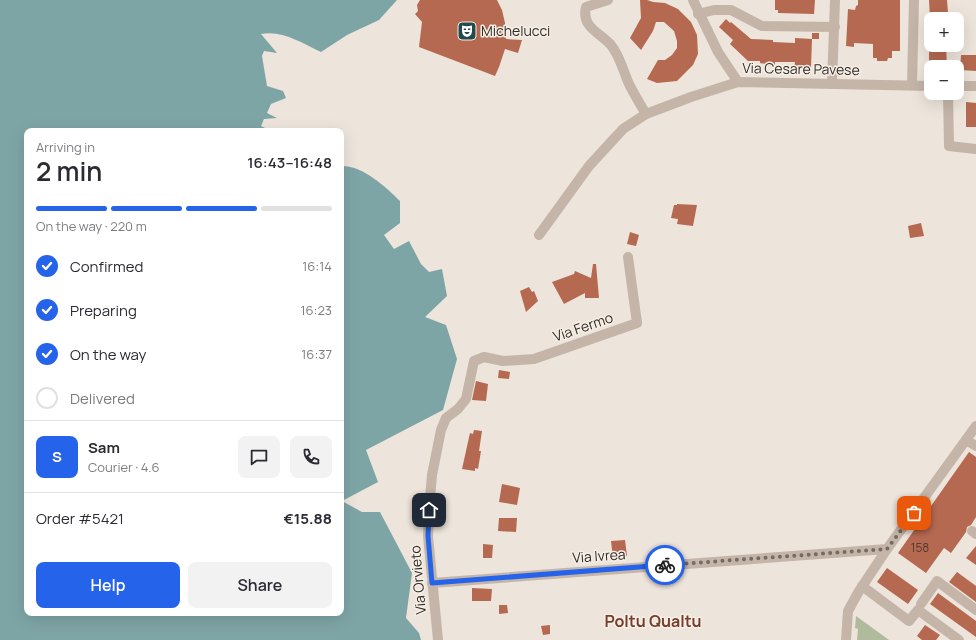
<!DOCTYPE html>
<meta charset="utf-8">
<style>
body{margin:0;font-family:Manrope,sans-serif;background:#f2f2f3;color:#2b2b33;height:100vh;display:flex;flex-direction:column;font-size:15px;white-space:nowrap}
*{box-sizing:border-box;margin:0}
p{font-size:13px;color:#7c7c81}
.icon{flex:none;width:22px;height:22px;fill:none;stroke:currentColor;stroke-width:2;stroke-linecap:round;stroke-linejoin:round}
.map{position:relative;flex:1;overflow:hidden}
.details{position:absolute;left:24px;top:128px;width:320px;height:488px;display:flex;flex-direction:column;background:#fff;border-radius:8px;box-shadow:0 4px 16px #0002}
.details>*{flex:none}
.fabs{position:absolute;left:924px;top:12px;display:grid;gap:8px}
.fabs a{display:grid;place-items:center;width:40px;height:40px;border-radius:8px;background:#fff;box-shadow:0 4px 16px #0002;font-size:20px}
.pin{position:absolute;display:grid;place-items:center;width:34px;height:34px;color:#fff;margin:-17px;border-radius:8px;box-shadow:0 2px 6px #0006}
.courier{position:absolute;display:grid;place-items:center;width:40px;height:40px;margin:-20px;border:3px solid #2563eb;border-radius:50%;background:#fff;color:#222;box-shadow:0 1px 5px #0007}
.headline em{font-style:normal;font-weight:600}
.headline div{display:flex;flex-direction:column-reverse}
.headline{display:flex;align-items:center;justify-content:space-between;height:68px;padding:0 12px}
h1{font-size:26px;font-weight:600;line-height:30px}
.bar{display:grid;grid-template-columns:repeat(4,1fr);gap:6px 4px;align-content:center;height:48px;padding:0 12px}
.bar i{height:5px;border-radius:3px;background:#e1e1e2}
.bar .selected{background:#2563eb}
.bar p{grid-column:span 4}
.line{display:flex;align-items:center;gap:10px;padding:0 12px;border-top:1px solid #e1e1e2}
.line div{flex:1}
.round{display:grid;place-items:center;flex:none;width:42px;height:42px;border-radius:8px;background:#f2f2f3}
ol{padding:0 12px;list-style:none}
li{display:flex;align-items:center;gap:12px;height:44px}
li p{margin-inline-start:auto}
li .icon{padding:4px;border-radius:50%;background:#2563eb;color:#fff;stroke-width:4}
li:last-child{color:#7c7c81}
li i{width:22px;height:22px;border:2px solid #e1e1e2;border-radius:50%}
.action{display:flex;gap:8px;margin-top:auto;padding:8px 12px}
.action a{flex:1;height:46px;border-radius:8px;background:#2563eb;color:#fff;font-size:16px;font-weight:600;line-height:46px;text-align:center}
.action a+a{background:#f2f2f3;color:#2b2b33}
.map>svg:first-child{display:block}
.green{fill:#b0ba9d}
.water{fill:#7ea5a6}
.building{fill:#b56951}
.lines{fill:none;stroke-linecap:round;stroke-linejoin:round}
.minor{stroke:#c4b5a8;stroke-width:10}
.done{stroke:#736b66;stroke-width:4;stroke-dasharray:0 7.2}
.route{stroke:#2563eb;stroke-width:5}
.labels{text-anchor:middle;stroke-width:3;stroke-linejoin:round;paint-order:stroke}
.number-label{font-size:12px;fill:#533a32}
.poi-label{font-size:14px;fill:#322a27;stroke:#f6efe6;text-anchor:start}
.street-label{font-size:14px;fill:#322a27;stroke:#f6efe6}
.quarter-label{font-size:16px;font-weight:bold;fill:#753d2c;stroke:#f6efe6}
</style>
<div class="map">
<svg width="976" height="640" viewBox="0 0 976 640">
<rect width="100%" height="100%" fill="#ede4db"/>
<polygon class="green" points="856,616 889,640 857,640 858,629 855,628"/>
<path class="water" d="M0,0h397l-18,20 -32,15 -26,17c-19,-9 -39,-22 -60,-18l16,19 -13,-2 -2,5 5,30 16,5 3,7 -15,6 -4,9 10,5 -13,1 -3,7 10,5h-244v482h314v-447c21,-1 45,21 59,35v22l-16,12 10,14 15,-8 12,23 8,8 13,-3 5,27 -22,21 21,8 11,34 -14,51 -77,40 12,32 -36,19 20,11h18l32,61 -6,45 13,15 2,7h-421z"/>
<g class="building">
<polygon points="420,0 497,0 502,10 505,23 506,39 522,40 518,53 505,49 499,67 495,76 419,47 422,22 415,14 418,11 417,5"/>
<polygon points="640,0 647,0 653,2 665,3 678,9 691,22 697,35 698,54 693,65 677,81 657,83 647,79 658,60 665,60 672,55 677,48 677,41 674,31 664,22 656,22 653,31 641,50 630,38 641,18"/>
<polygon points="775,0 815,0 814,14 778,13 778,10 775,10"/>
<polygon points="858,0 900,0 900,51 892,51 892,58 888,58 887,61 877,61 877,58 873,58 873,44 854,43 854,47 846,46 848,9 855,10 856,6 858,5"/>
<polygon points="929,0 947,0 948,13 946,13 946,19 930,19"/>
<polygon points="726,19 730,23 731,22 751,39 773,40 773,42 795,43 795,38 812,39 812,33 819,33 819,39 812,39 811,67 794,67 795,62 775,62 775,66 766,65 766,64 760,63 760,61 748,61 730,44 733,40 719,27"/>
<polygon points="929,45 946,45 947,67 929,67"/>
<polygon points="961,55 976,55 976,71 960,70"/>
<polygon points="966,102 976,103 976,127 966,127"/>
<polygon points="677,204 697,205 693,226 677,224 678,219 671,218 674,205 677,205"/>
<polygon points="921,223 924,236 910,238 908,226"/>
<polygon points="630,232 639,235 636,246 627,244"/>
<polygon points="593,264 596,264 599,298 585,298 585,293 564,304 552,282 574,274 575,271 591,278"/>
<polygon points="529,287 532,292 534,291 538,301 526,312 520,291"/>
<polygon points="499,370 510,372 509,379 498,378"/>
<polygon points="476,381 488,384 486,401 472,400"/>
<polygon points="474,430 482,431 479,451 481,451 478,469 475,468 475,471 462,469 470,433 473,434"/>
<polygon points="969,452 976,457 976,517 971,525 967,527 966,532 951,553 944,548 926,573 898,553"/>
<polygon points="502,484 520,488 517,505 499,502"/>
<polygon points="499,518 517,518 516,532 498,531"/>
<polygon points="625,540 627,556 613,558 611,541"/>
<polygon points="483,544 493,545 492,558 483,558"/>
<polygon points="976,546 976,565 966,558"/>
<polygon points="887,568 918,590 908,604 877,582"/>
<polygon points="957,572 976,586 976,602 949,582"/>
<polygon points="472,588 492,589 491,601 472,601"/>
<polygon points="938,593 976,621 976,637 930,604"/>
<polygon points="499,605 507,605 508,613 499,614"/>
<polygon points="550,625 550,634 543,635 541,626"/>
<polygon points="925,625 940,635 936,640 922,640 917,636"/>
</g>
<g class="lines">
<g class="minor">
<path d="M608,0l-22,7c-5,20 13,25 25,38 9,11 12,26 18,39 5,10 11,20 17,30"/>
<polyline points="693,0 718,52 738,82"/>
<polyline points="698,14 714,10 731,10 762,26 835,27"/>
<polyline points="832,84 835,0"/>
<polyline points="912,85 914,0"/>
<polyline points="957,86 976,86"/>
<polyline points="948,93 949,146 976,149"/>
<polyline points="539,235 589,166 623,129 646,114 691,97 738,82 931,86"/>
<polyline points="966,440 976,446"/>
<polyline points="972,531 976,534"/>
<polyline points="432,583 887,549"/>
<polyline points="862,586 909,621 918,610 959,640"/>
<polyline points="921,604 937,581 976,610"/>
<polyline points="438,640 428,536 429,510 432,475 441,430 446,418 458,409 466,399 474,361 484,357 503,361 534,359 637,323 628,257"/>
<polyline points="846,640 848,611 859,591 887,549 976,426"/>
</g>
</g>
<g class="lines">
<polyline class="done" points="665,565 887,549 914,513"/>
<polyline class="route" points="429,510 428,536 432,583 665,565"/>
</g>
<defs>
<g id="theatre-square" transform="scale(1)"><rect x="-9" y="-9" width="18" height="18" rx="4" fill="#234b4d" stroke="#f6efe6"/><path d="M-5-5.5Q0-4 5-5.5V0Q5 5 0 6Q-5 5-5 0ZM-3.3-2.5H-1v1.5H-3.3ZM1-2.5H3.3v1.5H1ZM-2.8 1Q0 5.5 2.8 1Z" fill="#fff"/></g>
</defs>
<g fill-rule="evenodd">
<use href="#theatre-square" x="467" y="31"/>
</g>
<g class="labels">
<g class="number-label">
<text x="920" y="552">158</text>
</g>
<g class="poi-label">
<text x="481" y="36">Michelucci</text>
</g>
<g class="street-label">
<text transform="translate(801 69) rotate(1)" y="5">Via Cesare Pavese</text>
<text transform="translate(583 327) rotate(-19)" y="5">Via Fermo</text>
<text transform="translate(599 556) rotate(-4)" y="5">Via Ivrea</text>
<text transform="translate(418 580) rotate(-95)" y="5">Via Orvieto</text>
</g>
<g class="quarter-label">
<text x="653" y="627">Poltu Qualtu</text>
</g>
</g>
</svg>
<div class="fabs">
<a>+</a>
<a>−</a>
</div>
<div class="pin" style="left:914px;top:513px;background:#ea580c"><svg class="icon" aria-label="bag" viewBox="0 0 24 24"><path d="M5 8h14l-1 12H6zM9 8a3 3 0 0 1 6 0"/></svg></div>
<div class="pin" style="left:429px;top:510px;background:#1f2937"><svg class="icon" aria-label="home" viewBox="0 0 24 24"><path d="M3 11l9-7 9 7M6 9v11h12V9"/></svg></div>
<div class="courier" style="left:665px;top:565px"><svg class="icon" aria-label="bike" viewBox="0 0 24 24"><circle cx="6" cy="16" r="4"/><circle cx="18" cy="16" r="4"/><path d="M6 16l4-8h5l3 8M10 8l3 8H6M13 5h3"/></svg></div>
<section class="details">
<div class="headline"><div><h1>2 min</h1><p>Arriving in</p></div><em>16:43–16:48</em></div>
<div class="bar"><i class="selected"></i><i class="selected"></i><i class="selected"></i><i></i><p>On the way · 220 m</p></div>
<ol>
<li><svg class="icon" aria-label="check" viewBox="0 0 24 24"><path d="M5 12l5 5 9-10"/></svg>Confirmed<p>16:14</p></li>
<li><svg class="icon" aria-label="check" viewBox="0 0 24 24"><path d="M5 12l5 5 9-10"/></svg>Preparing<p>16:23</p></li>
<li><svg class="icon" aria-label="check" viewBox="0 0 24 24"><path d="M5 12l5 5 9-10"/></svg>On the way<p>16:37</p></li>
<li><i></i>Delivered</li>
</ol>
<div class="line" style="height:72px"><b class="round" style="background:#2563eb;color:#fff">S</b><div><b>Sam</b><p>Courier · 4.6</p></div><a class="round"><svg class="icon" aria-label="chat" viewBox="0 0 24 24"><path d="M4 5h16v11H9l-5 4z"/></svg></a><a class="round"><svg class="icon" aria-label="phone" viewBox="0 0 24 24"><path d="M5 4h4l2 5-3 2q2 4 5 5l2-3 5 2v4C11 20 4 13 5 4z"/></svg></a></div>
<div class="line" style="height:52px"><div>Order #5421</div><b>€15.88</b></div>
<div class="action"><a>Help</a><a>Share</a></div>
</section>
</div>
